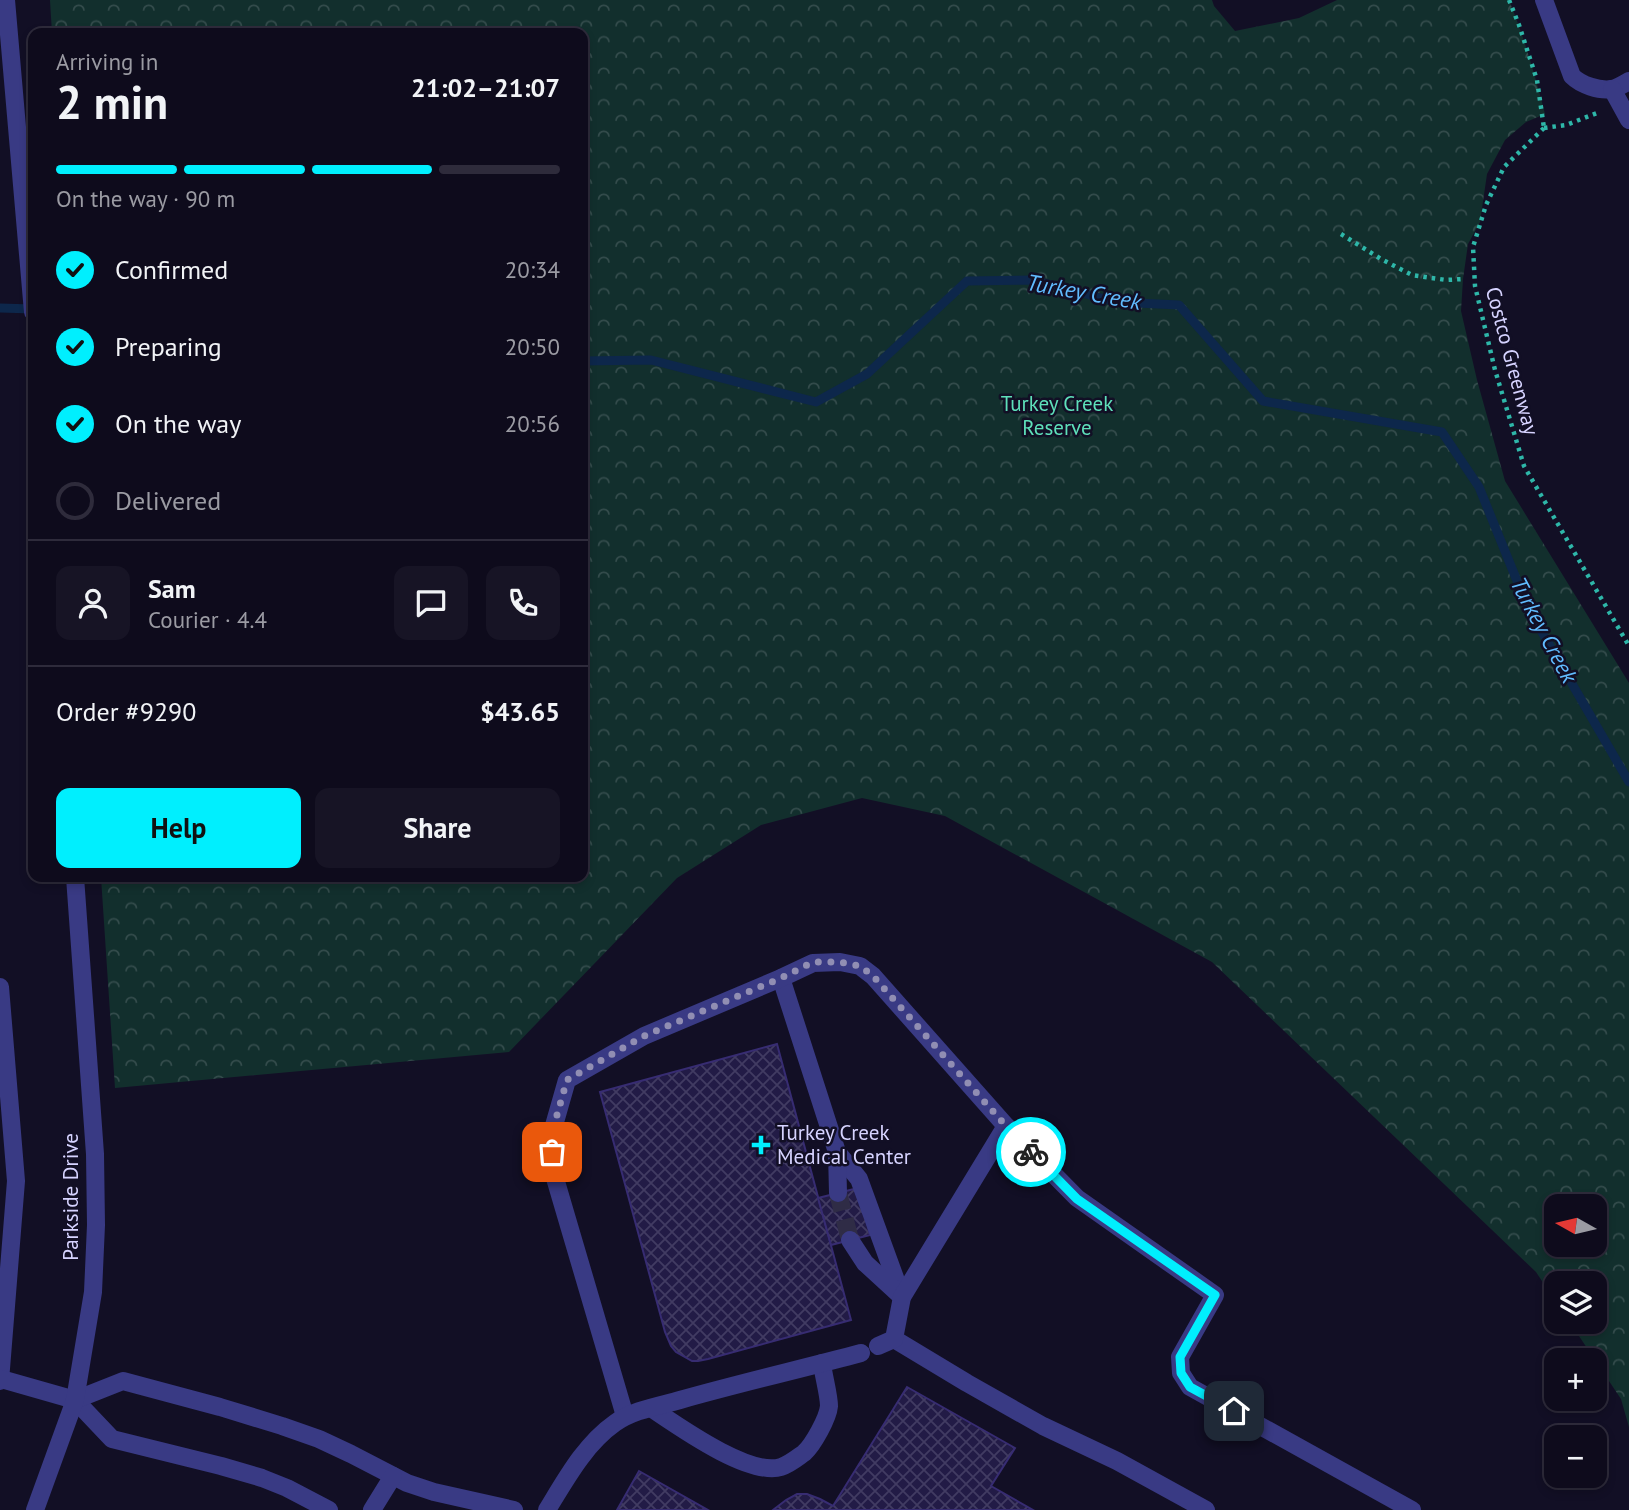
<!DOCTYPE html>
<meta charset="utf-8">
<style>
body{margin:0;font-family:"PT Sans",sans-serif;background:#171425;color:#f1f3f6;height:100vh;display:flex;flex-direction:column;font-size:26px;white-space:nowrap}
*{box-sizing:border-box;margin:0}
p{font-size:23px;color:#9b9ba3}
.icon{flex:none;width:38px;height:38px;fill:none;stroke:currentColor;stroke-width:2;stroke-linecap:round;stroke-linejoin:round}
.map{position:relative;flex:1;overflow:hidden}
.side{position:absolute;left:28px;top:28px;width:560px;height:854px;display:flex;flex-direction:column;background:#0e0b1c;border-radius:14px;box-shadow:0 4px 10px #0003,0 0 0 2px #2e2b3b}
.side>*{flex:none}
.needle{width:46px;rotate:278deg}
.fabs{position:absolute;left:1544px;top:1194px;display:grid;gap:14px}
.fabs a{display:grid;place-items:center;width:63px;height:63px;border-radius:14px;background:#0e0b1c;box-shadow:0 4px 10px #0003,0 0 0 2px #2e2b3b;font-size:35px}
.pin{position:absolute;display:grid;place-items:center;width:60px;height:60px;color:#fff;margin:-30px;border-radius:14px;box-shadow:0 4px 10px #0006}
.courier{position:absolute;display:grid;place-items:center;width:70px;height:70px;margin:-35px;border:5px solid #00effe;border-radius:50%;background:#fff;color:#222;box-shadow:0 2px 9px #0007}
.head em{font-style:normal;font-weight:700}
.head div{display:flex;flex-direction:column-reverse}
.head{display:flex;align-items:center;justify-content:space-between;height:119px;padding:0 28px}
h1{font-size:46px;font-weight:700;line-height:52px}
.bar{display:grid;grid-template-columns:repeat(4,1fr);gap:10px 7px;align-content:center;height:84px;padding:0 28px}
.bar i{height:9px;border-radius:5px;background:#2e2b3b}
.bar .selected{background:#00effe}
.bar p{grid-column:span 4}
.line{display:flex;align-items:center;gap:18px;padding:0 28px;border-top:2px solid #2e2b3b}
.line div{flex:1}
.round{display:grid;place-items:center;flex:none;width:74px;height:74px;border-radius:14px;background:#171425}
ol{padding:0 28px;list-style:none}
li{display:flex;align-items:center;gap:21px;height:77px}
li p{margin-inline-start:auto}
li .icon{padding:7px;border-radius:50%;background:#00effe;color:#111;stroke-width:4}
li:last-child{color:#9b9ba3}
li i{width:38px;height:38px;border:4px solid #2e2b3b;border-radius:50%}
.button{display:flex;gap:14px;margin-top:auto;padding:14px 28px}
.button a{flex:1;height:80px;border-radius:14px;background:#00effe;color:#111;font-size:28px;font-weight:700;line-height:80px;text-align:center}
.button a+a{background:#171425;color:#f1f3f6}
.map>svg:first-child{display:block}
.park{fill:url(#park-crowns);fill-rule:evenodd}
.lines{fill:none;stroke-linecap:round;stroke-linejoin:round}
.stream{stroke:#0d274b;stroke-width:9}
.building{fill:url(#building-cross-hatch);stroke:#372c72;stroke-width:2}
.minor-tunnel{stroke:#2f2c46;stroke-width:18;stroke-dasharray:18 9;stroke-linecap:butt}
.path{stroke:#2eb7a9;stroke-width:4.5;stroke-dasharray:3.5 5;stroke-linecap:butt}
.minor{stroke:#393a84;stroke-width:18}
.done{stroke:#918eb3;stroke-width:7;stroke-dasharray:0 12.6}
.route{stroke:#00effe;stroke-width:9}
.poi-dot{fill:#00effe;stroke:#120f25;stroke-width:2.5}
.labels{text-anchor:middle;stroke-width:5;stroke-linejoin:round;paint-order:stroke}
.street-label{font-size:21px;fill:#d6d3ff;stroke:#120f25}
.park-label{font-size:21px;fill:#5ee0ba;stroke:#120f25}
.poi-label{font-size:21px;fill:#d6d3ff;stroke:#120f25;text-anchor:start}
.water-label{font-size:23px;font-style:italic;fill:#61bcff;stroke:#120f25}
</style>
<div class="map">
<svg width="1629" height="1510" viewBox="0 0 1629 1510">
<defs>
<pattern id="park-crowns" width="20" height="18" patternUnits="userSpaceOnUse" patternTransform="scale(1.75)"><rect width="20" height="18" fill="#122f2d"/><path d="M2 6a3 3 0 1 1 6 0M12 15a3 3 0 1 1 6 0" fill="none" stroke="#344c4c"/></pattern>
<pattern id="building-cross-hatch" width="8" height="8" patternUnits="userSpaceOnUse" patternTransform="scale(1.75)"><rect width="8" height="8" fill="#221b46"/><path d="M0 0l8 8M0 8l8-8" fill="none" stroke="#413b62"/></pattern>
</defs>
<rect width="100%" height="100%" fill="#120f25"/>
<path class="park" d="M50,0h1162l2,6 21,25 64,-13 38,-18h172c15,37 26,75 36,114l-19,8 -21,18 -18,34 -7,48 -12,22 -5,35 -2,32 16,69 28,101 124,202v744l-8,-28 -52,-78h25v-38h-38v19l-20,-30 -324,-310 -267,-146 -83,-18 -101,27 -84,53 -168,174 -394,36 -14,-211h482v-844h-531zM1556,1206h38v38h-38z"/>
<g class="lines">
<g class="stream">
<polyline points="0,308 33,309"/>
<polyline points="583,361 651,360 816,402 867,374 967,281 1033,280 1116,302 1179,305 1263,401 1442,432 1479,487 1528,608 1629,782"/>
</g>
</g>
<g class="building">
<polygon points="777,1044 851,1320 708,1359 698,1361 692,1361 676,1352 671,1346 665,1332 600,1092"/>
<polygon points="858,1188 870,1235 831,1245 818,1198"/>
<polygon points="907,1387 1015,1448 991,1486 1033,1510 773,1510 786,1500 797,1494 807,1494 820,1499 833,1506"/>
<polygon points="639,1471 708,1510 617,1510"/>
</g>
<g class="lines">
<polyline class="minor-tunnel" points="838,1193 850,1240"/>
<g class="path">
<polyline points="1509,0 1519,25 1537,80 1544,128"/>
<polyline points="1544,128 1504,167 1486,205 1473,247 1475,286 1495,370 1524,466 1629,646"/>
<polyline points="1544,128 1566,125 1597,113"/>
<polyline points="1341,234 1381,259 1412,275 1446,280 1463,279"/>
</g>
<g class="minor">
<polyline points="6,0 33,312"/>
<path d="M1544,0l28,76c9,9 27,15 40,13 5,-1 12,-5 17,-8"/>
<polyline points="1612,89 1629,120"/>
<polyline points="781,978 837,1152 859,1179 902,1297"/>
<polyline points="0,987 16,1181 0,1381"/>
<polyline points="837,1152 838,1193"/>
<polyline points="850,1240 865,1263 900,1295"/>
<polyline points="894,1339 967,1383 1043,1426 1117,1461 1206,1510"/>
<polyline points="878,1346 894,1339 902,1297 1006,1126"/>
<polyline points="1,1379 75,1400 112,1439 221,1466 262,1478 287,1488 329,1510"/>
<polyline points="75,1400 123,1381 220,1407 282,1426 319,1439 351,1454 407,1483 434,1492 514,1510"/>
<path d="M651,1408c27,18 98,69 130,59 9,-3 16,-9 23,-14 9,-8 24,-35 25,-47 0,-11 -6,-32 -7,-43"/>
<polyline points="625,1416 552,1168 551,1136 567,1080 644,1036 781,978 813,963 840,962 860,966 873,976 1006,1126 1077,1198 1215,1295 1180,1357 1181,1373 1190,1387 1412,1510"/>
<polyline points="35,1510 75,1400 93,1292 96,1225 95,1154 75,877"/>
<polyline points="372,1510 393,1476"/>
<path d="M547,1510c19,-31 38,-66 68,-87 18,-13 44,-17 65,-23 60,-17 121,-31 181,-47"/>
</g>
</g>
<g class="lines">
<polyline class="done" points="552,1152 551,1136 567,1080 644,1036 781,978 813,962 840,962 860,966 873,976 1006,1126 1031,1152"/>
<polyline class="route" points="1031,1152 1077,1199 1215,1295 1180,1357 1181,1373 1190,1387 1234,1411"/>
</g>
<path class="poi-dot" d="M757.5 1134.5h7v7h7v7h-7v7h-7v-7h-7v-7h7z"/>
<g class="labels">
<g class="street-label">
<text transform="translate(1512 361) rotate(75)" y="7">Costco Greenway</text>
<text transform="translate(71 1197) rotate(-90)" y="7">Parkside Drive</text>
</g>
<g class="park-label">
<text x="1057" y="411">Turkey Creek<tspan x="1057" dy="24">Reserve</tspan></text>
</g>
<g class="poi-label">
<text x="777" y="1140">Turkey Creek<tspan x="777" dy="24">Medical Center</tspan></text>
</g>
<g class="water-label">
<text transform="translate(1084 292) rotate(10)" y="8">Turkey Creek</text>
<text transform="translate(1544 630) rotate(62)" y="8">Turkey Creek</text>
</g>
</g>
</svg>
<div class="fabs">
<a><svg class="needle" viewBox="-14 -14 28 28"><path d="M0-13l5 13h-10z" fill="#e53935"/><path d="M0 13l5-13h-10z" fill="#9b9ba3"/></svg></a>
<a><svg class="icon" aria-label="layers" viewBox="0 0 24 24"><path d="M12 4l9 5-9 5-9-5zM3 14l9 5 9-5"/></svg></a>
<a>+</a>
<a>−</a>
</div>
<div class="pin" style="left:552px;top:1152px;background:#ea580c"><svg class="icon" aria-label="bag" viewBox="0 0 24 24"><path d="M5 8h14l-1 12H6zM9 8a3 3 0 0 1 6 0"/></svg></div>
<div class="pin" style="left:1234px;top:1411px;background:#1f2937"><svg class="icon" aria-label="home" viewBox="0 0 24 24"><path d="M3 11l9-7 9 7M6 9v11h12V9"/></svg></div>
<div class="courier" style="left:1031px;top:1152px"><svg class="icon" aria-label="bike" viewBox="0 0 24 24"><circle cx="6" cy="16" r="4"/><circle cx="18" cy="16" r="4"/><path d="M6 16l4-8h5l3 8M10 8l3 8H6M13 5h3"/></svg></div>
<section class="side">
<div class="head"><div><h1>2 min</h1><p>Arriving in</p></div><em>21:02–21:07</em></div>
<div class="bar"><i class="selected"></i><i class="selected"></i><i class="selected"></i><i></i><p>On the way · 90 m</p></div>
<ol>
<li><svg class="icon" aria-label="check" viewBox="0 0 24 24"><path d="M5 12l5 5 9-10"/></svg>Confirmed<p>20:34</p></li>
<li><svg class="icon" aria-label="check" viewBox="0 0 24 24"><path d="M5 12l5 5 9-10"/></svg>Preparing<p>20:50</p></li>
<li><svg class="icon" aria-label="check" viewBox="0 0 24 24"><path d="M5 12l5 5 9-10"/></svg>On the way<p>20:56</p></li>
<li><i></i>Delivered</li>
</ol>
<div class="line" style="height:126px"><a class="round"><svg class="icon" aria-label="person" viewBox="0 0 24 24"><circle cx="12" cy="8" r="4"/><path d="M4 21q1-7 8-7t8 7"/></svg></a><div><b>Sam</b><p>Courier · 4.4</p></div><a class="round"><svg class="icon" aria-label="chat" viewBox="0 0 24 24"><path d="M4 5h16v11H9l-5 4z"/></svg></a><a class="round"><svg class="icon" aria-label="phone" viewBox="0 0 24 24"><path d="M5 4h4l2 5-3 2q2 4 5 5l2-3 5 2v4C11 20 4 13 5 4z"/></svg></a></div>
<div class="line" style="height:91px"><div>Order #9290</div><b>$43.65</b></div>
<div class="button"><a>Help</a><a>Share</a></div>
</section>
</div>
